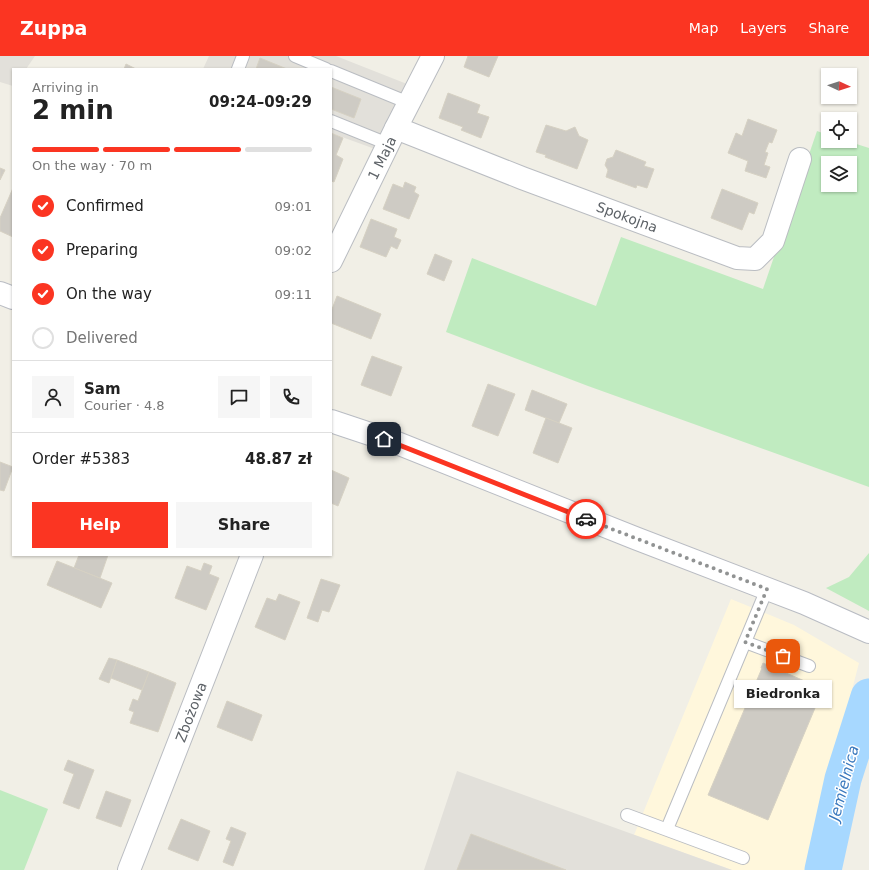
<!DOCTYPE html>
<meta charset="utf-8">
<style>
body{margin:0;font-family:"DejaVu Sans",sans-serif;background:#f6f6f6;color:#222;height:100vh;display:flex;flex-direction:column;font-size:15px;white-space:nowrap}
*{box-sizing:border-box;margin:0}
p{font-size:13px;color:#767676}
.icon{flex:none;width:22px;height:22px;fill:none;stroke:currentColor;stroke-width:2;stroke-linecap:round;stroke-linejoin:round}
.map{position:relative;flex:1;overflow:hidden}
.side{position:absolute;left:12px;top:12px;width:320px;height:488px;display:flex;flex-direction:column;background:#fff;border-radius:0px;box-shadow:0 1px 3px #0004}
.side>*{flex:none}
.needle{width:26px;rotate:93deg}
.controls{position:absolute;left:821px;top:12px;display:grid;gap:8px}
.controls a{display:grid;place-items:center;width:36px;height:36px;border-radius:0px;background:#fff;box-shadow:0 1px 3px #0004;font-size:20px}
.pin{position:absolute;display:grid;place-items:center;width:34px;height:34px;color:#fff;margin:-17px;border-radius:8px;box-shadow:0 2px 6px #0006}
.courier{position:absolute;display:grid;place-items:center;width:40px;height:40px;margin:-20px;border:3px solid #fb3522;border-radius:50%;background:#fff;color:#222;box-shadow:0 1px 5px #0007}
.bubble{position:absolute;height:28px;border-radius:0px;background:#fff;box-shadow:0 1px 3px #0004;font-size:13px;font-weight:800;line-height:28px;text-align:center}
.head em{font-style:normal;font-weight:800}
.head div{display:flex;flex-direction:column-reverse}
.head{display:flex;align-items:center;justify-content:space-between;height:68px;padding:0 20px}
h1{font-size:26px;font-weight:800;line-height:30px}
.bar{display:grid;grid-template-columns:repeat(4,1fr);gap:6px 4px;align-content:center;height:48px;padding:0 20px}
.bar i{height:5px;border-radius:3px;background:#e0e0e0}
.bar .current{background:#fb3522}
.bar p{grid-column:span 4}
.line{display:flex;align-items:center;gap:10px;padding:0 20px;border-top:1px solid #e0e0e0}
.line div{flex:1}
.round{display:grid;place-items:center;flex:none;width:42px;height:42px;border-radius:0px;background:#f6f6f6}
ol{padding:0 20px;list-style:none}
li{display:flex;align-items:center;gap:12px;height:44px}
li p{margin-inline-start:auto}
li .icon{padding:4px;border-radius:50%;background:#fb3522;color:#fff;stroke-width:4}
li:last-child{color:#767676}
li i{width:22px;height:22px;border:2px solid #e0e0e0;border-radius:50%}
.primary-button{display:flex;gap:8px;margin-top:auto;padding:8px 20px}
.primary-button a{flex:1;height:46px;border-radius:0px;background:#fb3522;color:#fff;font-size:16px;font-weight:800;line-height:46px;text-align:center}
.primary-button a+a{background:#f6f6f6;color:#222}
header{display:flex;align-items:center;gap:24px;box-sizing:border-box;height:56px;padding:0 20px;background:#fb3522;color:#fff}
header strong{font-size:19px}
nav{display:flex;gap:22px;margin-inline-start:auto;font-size:14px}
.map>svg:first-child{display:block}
.commercial{fill:#fff7dc}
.industrial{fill:#e2e0da}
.green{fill:#c0ebc0;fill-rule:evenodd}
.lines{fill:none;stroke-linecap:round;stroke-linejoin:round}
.river{stroke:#a7d8ff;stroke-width:37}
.building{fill:#cecbc4;stroke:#d6d1c3}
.lane-casing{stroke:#babdc2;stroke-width:14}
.street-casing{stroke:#babdc2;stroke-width:24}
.secondary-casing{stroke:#b9bcc3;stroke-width:24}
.lane{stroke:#fff;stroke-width:12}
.street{stroke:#fff;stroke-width:22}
.secondary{stroke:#fff;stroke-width:22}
.done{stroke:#919393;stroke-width:4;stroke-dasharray:0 7.2}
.route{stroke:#fb3522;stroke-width:5}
.labels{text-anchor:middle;stroke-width:3;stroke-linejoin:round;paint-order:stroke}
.street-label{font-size:14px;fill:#5d6267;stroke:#fff}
.water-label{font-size:15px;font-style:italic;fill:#3978bd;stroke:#fff}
</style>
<header>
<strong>Zuppa</strong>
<nav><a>Map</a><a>Layers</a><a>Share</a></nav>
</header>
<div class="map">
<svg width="869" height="814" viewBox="0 0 869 814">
<rect width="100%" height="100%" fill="#f1efe6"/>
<polygon class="commercial" points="731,543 794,569 859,607 805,814 732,814 634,779"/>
<g class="industrial">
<polygon points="0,0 35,0 26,13 13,13 13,30 0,26"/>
<polygon points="209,0 336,0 407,28 375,93 331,77 331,13 203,13"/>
<polygon points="457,715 732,814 424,814"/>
</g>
<g class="green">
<path d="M817,75l11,4v6h19l22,7v339l-281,-101 -142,-54 26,-74 124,48 25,-69 142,52zM828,107h22v22h-22z"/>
<polygon points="869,497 869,555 826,532 849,521"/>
<polygon points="0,734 48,753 24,814 0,814"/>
</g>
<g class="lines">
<polyline class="river" points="823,814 843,723 869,641"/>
</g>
<g class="building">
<polygon points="468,0 498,0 489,21 464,11"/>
<polygon points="260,2 287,13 256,13"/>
<polygon points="126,8 136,13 124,13"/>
<polygon points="331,31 361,43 354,62 331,53"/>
<polygon points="448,37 480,49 477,57 489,61 481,82 461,74 463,71 439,62"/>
<polygon points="748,63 777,74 772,87 769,86 765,96 768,97 764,109 770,111 766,122 745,115 748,105 728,97 736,77 742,80"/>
<polygon points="546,69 566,75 575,71 579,80 588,84 577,113 545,101 546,99 536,96"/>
<polygon points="331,77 343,82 336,99 343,103 334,126 331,125"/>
<polygon points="616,94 646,106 644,110 654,113 647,132 637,129 636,132 606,121 608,114 605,109 607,103 613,101"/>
<polygon points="0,112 5,114 0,124"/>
<polygon points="405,126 416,131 414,136 419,139 409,163 383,153 393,128 403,132"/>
<polygon points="13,132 13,181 0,175 0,162"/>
<polygon points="722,133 758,147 754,158 749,156 742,174 711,162"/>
<polygon points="371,163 397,173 394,181 401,184 397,193 391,190 386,201 360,191"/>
<polygon points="435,198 452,205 444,225 427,218"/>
<polygon points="337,240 381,258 371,283 331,267 331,256"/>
<polygon points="372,300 402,311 391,340 361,329"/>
<polygon points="488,328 515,338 498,380 472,370"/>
<polygon points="532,334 567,348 559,367 525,354"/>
<polygon points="546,362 572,372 558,407 533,397"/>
<polygon points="0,406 13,411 4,435 0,434"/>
<polygon points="331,414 349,422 338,450 331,447"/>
<polygon points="79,499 108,499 100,522 74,512"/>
<polygon points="57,505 112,527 101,552 47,529"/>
<polygon points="204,507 212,510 209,518 219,522 206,554 175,542 187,510 201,515"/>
<polygon points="321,523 340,529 329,556 322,554 318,566 307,562"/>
<polygon points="279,538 300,546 285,584 255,571 267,542 276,545"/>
<polygon points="109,602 117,604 109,627 99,623"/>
<polygon points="117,604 149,616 142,634 111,622"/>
<polygon points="763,607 823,633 768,764 708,739 762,612 761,612"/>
<polygon points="149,616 176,627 158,676 130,667 134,656 129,654 133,643 138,645"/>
<polygon points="227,645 262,659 252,685 217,671"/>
<polygon points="68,704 94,714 79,753 63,747 74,718 64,714"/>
<polygon points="106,735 131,744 121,771 96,762"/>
<polygon points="181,763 210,775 198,805 168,793"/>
<polygon points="231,771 246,777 233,810 223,806 231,785 226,783"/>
<polygon points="471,778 566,814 457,814"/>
</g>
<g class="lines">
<g class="lane-casing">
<g id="lane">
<polyline points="295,0 326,13"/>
<polyline points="238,13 243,0"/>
<polyline points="331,15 409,47"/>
<polyline points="331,65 388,88"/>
<polyline points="745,586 809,610"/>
<polyline points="627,759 743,802"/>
<polyline points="667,773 767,533"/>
</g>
</g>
<g class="street-casing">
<g id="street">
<polyline points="396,72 522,122 737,202 755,203 773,185 800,103"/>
<polyline points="331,205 396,72 433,0"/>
<polyline points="129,814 252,499"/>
</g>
</g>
<g class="secondary-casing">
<g id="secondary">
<polyline points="0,237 13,242"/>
<polyline points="331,365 397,387 635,482 804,547 869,576"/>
</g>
</g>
<use href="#lane" class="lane"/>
<use href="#street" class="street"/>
<use href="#secondary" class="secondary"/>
</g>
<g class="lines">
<polyline class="done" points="586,463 767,533 745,586 783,600"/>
<polyline class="route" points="384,383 586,463"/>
</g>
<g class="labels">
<g class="street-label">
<text transform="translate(382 102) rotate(-64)" y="5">1 Maja</text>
<text transform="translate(627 161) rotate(20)" y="5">Spokojna</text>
<text transform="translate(191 656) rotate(-69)" y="5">Zbożowa</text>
</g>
<g class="water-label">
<text transform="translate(844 727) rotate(-75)" y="5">Jemielnica</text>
</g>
</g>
</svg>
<div class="controls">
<a><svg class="needle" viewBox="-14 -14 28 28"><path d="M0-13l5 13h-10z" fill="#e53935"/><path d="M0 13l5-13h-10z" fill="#767676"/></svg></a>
<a><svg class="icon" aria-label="locate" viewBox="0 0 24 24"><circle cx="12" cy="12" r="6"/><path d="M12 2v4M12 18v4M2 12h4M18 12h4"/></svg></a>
<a><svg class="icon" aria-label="layers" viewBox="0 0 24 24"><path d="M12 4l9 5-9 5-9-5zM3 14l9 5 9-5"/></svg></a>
</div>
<div class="pin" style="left:783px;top:600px;background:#ea580c"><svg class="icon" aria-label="bag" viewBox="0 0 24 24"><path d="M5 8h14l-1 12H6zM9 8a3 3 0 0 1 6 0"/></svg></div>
<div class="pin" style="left:384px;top:383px;background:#1f2937"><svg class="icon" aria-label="home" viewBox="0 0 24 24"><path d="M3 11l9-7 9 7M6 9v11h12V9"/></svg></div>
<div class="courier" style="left:586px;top:463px"><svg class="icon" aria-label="car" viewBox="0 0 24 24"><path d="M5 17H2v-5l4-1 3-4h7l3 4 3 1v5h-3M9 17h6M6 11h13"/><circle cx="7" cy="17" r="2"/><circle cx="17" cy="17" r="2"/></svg></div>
<div class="bubble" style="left:734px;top:624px;width:98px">Biedronka</div>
<section class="side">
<div class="head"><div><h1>2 min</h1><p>Arriving in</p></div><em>09:24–09:29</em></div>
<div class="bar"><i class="current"></i><i class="current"></i><i class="current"></i><i></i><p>On the way · 70 m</p></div>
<ol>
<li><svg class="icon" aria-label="check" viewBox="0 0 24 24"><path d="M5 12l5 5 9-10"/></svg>Confirmed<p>09:01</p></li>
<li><svg class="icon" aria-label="check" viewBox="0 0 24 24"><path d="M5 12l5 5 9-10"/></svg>Preparing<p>09:02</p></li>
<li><svg class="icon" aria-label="check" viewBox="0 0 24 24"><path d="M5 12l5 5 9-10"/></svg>On the way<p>09:11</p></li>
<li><i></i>Delivered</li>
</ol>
<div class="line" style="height:72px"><a class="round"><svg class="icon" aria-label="person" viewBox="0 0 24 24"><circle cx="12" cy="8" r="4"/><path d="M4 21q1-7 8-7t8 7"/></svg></a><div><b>Sam</b><p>Courier · 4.8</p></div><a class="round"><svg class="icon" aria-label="chat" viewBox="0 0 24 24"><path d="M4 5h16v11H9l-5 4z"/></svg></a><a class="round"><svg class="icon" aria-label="phone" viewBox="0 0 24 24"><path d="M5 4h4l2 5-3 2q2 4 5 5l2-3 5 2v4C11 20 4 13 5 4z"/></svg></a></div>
<div class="line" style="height:52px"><div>Order #5383</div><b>48.87 zł</b></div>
<div class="primary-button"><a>Help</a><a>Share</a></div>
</section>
</div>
